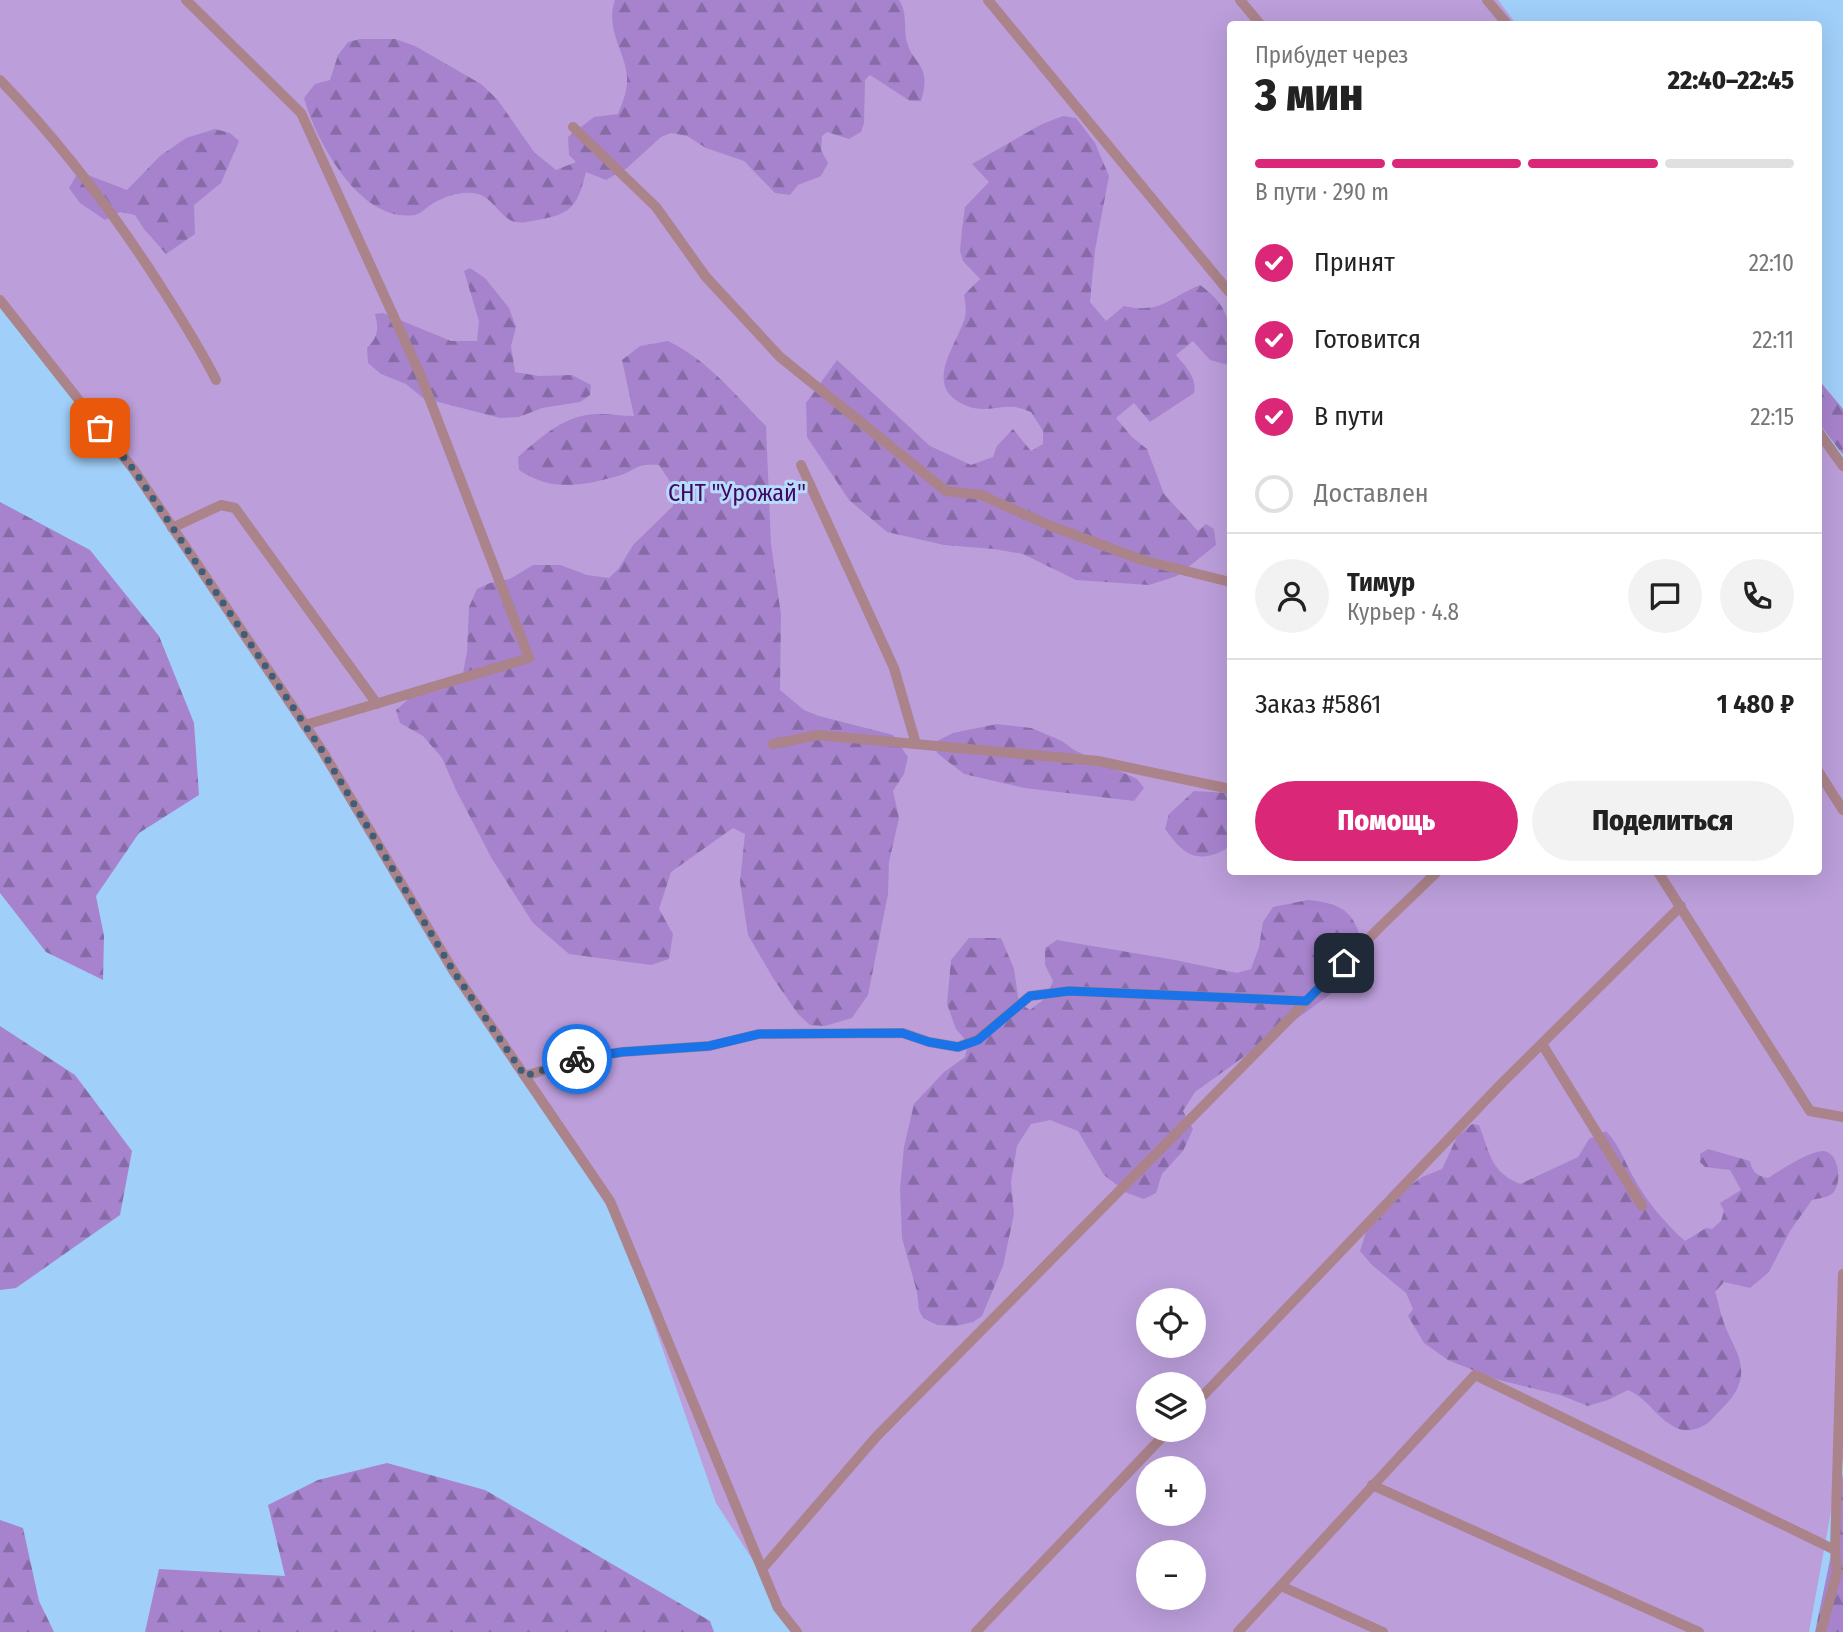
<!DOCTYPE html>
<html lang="ru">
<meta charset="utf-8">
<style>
body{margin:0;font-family:"Fira Sans Condensed",sans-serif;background:#f2f2f2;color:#222;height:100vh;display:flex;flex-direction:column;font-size:26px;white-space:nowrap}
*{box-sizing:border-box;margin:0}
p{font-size:23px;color:#767676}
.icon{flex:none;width:38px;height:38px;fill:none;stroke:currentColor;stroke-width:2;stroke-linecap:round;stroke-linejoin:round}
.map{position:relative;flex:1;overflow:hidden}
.sheet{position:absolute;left:1227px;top:21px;width:595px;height:854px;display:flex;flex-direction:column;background:#fff;border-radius:7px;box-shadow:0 7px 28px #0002}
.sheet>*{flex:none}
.controls{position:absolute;left:1136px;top:1288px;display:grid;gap:14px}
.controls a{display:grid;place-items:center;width:70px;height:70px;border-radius:50%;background:#fff;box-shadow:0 7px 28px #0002;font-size:35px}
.pin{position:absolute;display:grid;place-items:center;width:60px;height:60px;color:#fff;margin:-30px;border-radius:14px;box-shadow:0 4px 10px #0006}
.courier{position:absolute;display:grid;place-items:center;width:70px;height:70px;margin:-35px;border:5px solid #1a73e8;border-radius:50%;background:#fff;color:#222;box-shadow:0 2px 9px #0007}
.head em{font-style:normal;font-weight:800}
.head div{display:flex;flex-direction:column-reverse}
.head{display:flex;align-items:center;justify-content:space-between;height:119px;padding:0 28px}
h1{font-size:46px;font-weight:800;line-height:52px}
.bar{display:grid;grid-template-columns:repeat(4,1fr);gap:10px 7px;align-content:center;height:84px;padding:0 28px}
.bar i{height:9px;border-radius:5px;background:#e0e0e0}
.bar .on{background:#db2777}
.bar p{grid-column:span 4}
.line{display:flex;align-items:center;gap:18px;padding:0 28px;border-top:2px solid #e0e0e0}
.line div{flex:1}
.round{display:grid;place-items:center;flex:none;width:74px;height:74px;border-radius:37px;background:#f2f2f2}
ol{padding:0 28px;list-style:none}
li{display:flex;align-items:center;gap:21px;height:77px}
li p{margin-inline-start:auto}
li .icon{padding:7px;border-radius:50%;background:#db2777;color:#fff;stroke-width:4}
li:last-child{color:#767676}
li i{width:38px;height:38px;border:4px solid #e0e0e0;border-radius:50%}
.action{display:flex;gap:14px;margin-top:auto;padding:14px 28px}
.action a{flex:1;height:80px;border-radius:42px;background:#db2777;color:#fff;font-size:28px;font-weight:800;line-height:80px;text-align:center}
.action a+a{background:#f2f2f2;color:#222}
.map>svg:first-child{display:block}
.green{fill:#bb9eda;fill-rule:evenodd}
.forest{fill:url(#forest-firs)}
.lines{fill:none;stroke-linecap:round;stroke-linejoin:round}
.service{stroke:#ab838a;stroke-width:10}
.done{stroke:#3e5e7a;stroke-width:7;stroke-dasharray:0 12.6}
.route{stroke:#1a73e8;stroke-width:9}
.labels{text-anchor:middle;stroke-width:6;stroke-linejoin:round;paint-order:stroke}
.park-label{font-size:24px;fill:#3f0763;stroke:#b8dbfb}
</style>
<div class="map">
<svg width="1843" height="1632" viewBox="0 0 1843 1632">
<defs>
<pattern id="forest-firs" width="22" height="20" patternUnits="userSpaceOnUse" patternTransform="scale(1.75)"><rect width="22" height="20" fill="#a783cd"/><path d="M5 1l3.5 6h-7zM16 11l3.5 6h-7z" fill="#866ba7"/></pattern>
</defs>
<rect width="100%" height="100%" fill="#a0cff9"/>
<path class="green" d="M0,0h1498l18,24h-286v848h588v-444l25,34v999l-3,1 -31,170h-1010l-83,-129 -95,-274 -240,-380 -225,-347 -156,-201zM1148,1300h46v46h-46zM1148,1384h46v46h-46zM1148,1468h46v46h-46zM1148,1552h46v46h-46z"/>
<g class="forest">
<path d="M615,0h284c8,12 5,24 7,38 5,27 27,25 15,63h-11l-40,-26 -5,5 -1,43 -3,9 -12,7 -22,-7 -5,4 -1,14 7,13 -7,13 -23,9 -8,10 -15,-2 -31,-32 -38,-13 -19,-12 -16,-3 -10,4 -34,31 -21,12 -20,-8c-10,39 -16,42 -54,49 -8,2 -18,3 -25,-3 -10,-7 -17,-21 -29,-24 -15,-4 -33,2 -46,10 -6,4 -12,10 -18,11 -54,8 -98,-74 -110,-117l11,-14 15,-4 8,-25 10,-13 12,-3h35l20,7 66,38 16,15 37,53 22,18 20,-8 -7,-7 -1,-18 26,-20 24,-3c4,-11 9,-21 9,-33 1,-27 -23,-50 -12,-81z"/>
<path d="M1063,116l13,2 19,25 14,33 -14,74 -5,52 16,19 18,-15c37,8 45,-8 76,-21 33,24 30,42 30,78l-2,2 -18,-5 -17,-19 -17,14c10,12 21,22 18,38l-44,29 -16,-19 -18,15 16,19 15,12 17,45 34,37 8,-7 8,5 2,16 -39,31 -28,9 -73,-5 -53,-26 -29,-5 -50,-4 -57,-13 -38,-32 -42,-63 -1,-34 31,-43 93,86 41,19 22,-8 4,-11 16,-17 18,22 12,-7v-13l-12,-19c-5,-2 -10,-4 -16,-5 -16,-2 -31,6 -48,-1 -47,-19 -10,-60 -2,-89 2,-7 0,-15 -1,-22l16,-16 -17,-18 -3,-10 2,-22 3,-22 24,-25 -17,-18 70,-40z"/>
<polygon points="215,129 230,133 239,141 221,183 194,205 195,234 166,254 144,229 135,215 120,212 105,220 80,203 69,188 76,176 88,175 127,190 160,156 186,138"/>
<path d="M470,268l15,10 24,30 7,19 -5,19 4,26 24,4 33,-1 19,10 -1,10 -10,7 -38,6 -23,9 -19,1 -77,-20 -17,-14 -25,-10 -13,-11 -1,-15c11,-11 12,-19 8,-34l8,-1 68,28h26l2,-20 -15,-50z"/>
<path d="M668,341c40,19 67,54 98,85l5,118 10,71 -1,75 24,20 15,6 74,19 15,22 -4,17 -11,17 6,27 -10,44 -1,32 -20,101 -16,23 -27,8 -15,-1 -12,-11 -25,-36 -25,-43 -8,-53 5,-48 -12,-6 -62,44 -12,37 14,25 -4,25 -18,6 -82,-11 -36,-31 -41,-64 -36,-69 -14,-32 -19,-22 -23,-13 -4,-13 15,-13 33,-8 19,-16 4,-21 2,-45 8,-18 13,-6 20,-4 23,-14h27l27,10 22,3 10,-10 14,-23 40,-39 -2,-23 -12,-18c-26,-2 -21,5 -41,11 -37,10 -66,16 -99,-6l-1,-13c24,-21 49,-44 82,-43 12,0 22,2 34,2l-12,-56 18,-14z"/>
<polygon points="1818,379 1843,409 1843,455 1818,422"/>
<polygon points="0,502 90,550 159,636 194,723 199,795 139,833 96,896 104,936 103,980 46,952 0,893"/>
<polygon points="997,724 1031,728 1062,741 1074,750 1137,779 1144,788 1134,801 1025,788 964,774 937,753 935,742 953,733"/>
<path d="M1194,791l36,2v44l-4,12c-30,16 -43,5 -61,-20l4,-15z"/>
<path d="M1308,900c39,4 48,14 56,53l-29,38 -140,101 -12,19 10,18 -10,22 -21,23 -6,19 -12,6 -17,-6 -23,-18 -26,-44 -28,-11 -19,4 -14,22 -6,36 3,32 -11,52 -21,50 -9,6 -17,4 -19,-1 -14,-7 -4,-8 -2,-18 -15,-54 -2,-49 4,-42 10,-43 30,-32 21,-15 3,-14 -12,-14 -9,-25 4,-44 18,-22h32l13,31 5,34 11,7 17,-13 6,-16 -8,-16v-17l12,-8 118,20 62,13 14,-4 8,-22 4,-25 10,-15z"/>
<polygon points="0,1026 75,1075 132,1151 120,1215 16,1288 0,1290"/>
<path d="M1472,1124l7,1c11,28 11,46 41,59l58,-27 11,-18 17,-8c14,15 19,32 29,49 13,23 30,43 50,61l21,-13 6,1 9,-8 3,-10 -4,-8 21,-13 -11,-20 -25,-3 -5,-5v-8l8,-5 42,12c2,11 7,15 18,17 13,-8 41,-27 55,-27 17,1 19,33 10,42 -6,5 -14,5 -21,7l-22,31 -21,41 -19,16 -26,-6 -9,10c4,11 5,21 9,31 7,21 23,38 15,61 -3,12 -18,25 -26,34 -7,9 -23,15 -34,11 -21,-8 -31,-31 -51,-39l-20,10 -20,6 -28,-11 -65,-16 -47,-19 -24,-17 -16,-27 5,-7 -7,-16 -34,-28 -12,-14 6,-19 45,-47 11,-8 20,-8 15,-32z"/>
<polygon points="387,1463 485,1490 710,1621 714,1632 145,1632 159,1569 285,1576 268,1505 318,1480"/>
<polygon points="1843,1474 1843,1632 1815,1632 1831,1555 1831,1533"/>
<polygon points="0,1520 23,1528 39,1601 54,1632 0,1632"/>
</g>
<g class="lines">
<g class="service">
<polyline points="186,0 301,113 420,374 529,658 305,725"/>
<polyline points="988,0 1230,293"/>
<polyline points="1240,0 1260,24"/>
<polyline points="1487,0 1507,24"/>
<path d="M0,80c59,61 110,128 156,199 21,33 42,65 60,101"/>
<polyline points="573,127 656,207 706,277 780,357 946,491 981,495 1051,526 1142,560 1230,582"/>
<polyline points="0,300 134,470 323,752 454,972 610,1201 778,1608 797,1632"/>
<polyline points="1818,431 1843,466"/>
<polyline points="801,465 894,668 916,744"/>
<polyline points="172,528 221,505 235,508 377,704"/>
<polyline points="773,744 818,735 1098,761 1230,789"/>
<polyline points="1818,771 1843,810"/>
<polyline points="1658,872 1810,1111 1843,1117"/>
<polyline points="1542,1044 1642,1206"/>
<polyline points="525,1076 582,1058 622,1052 709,1046 759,1034 903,1033 929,1042 958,1047 978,1039 1030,996 1069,991 1306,1001"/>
<polyline points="1194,1405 1502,1083 1681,906"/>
<polyline points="1372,1485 1699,1632"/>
<polyline points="1835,1550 1843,1274"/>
<polyline points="763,1568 876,1437 1382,925 1437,872"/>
<polyline points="1281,1586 1383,1632"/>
<polyline points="976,1632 1169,1430"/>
<polyline points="1238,1632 1475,1375 1835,1550 1837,1572 1821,1632"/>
</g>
</g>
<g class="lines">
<polyline class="done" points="100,428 134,470 323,752 454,972 525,1076 577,1059"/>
<polyline class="route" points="577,1059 622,1052 709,1046 759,1034 902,1033 929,1042 958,1047 978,1040 1030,996 1069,991 1306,1001 1344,963"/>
</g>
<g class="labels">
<g class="park-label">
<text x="737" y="501">СНТ "Урожай"</text>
</g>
</g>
</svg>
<div class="controls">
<a><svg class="icon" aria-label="locate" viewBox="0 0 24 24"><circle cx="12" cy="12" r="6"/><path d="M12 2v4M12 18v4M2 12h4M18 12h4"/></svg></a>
<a><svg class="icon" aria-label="layers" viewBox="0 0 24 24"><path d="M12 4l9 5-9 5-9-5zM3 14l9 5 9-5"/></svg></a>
<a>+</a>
<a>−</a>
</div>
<div class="pin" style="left:100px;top:428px;background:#ea580c"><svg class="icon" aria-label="bag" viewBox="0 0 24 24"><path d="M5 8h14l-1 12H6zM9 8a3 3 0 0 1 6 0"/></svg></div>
<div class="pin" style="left:1344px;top:963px;background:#1f2937"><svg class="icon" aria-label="home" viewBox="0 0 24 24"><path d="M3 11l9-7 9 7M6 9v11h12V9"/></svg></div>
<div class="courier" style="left:577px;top:1059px"><svg class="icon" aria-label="bike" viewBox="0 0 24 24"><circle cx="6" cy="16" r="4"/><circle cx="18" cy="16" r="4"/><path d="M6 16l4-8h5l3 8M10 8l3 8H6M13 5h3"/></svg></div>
<section class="sheet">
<div class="head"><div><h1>3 мин</h1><p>Прибудет через</p></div><em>22:40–22:45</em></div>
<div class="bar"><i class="on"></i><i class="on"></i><i class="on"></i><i></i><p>В пути · 290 m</p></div>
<ol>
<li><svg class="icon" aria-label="check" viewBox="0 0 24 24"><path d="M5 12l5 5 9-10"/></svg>Принят<p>22:10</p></li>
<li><svg class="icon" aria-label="check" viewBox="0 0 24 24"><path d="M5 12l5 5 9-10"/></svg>Готовится<p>22:11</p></li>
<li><svg class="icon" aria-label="check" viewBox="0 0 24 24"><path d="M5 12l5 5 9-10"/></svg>В пути<p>22:15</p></li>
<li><i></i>Доставлен</li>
</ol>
<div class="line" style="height:126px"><a class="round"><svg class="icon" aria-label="person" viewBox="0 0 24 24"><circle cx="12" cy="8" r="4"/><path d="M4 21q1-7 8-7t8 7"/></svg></a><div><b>Тимур</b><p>Курьер · 4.8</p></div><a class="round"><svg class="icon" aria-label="chat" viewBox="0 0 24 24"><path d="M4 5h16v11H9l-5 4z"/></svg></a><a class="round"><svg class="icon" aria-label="phone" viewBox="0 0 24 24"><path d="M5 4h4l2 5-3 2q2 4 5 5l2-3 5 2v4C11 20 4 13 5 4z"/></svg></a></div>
<div class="line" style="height:91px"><div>Заказ #5861</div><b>1 480 ₽</b></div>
<div class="action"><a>Помощь</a><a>Поделиться</a></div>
</section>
</div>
